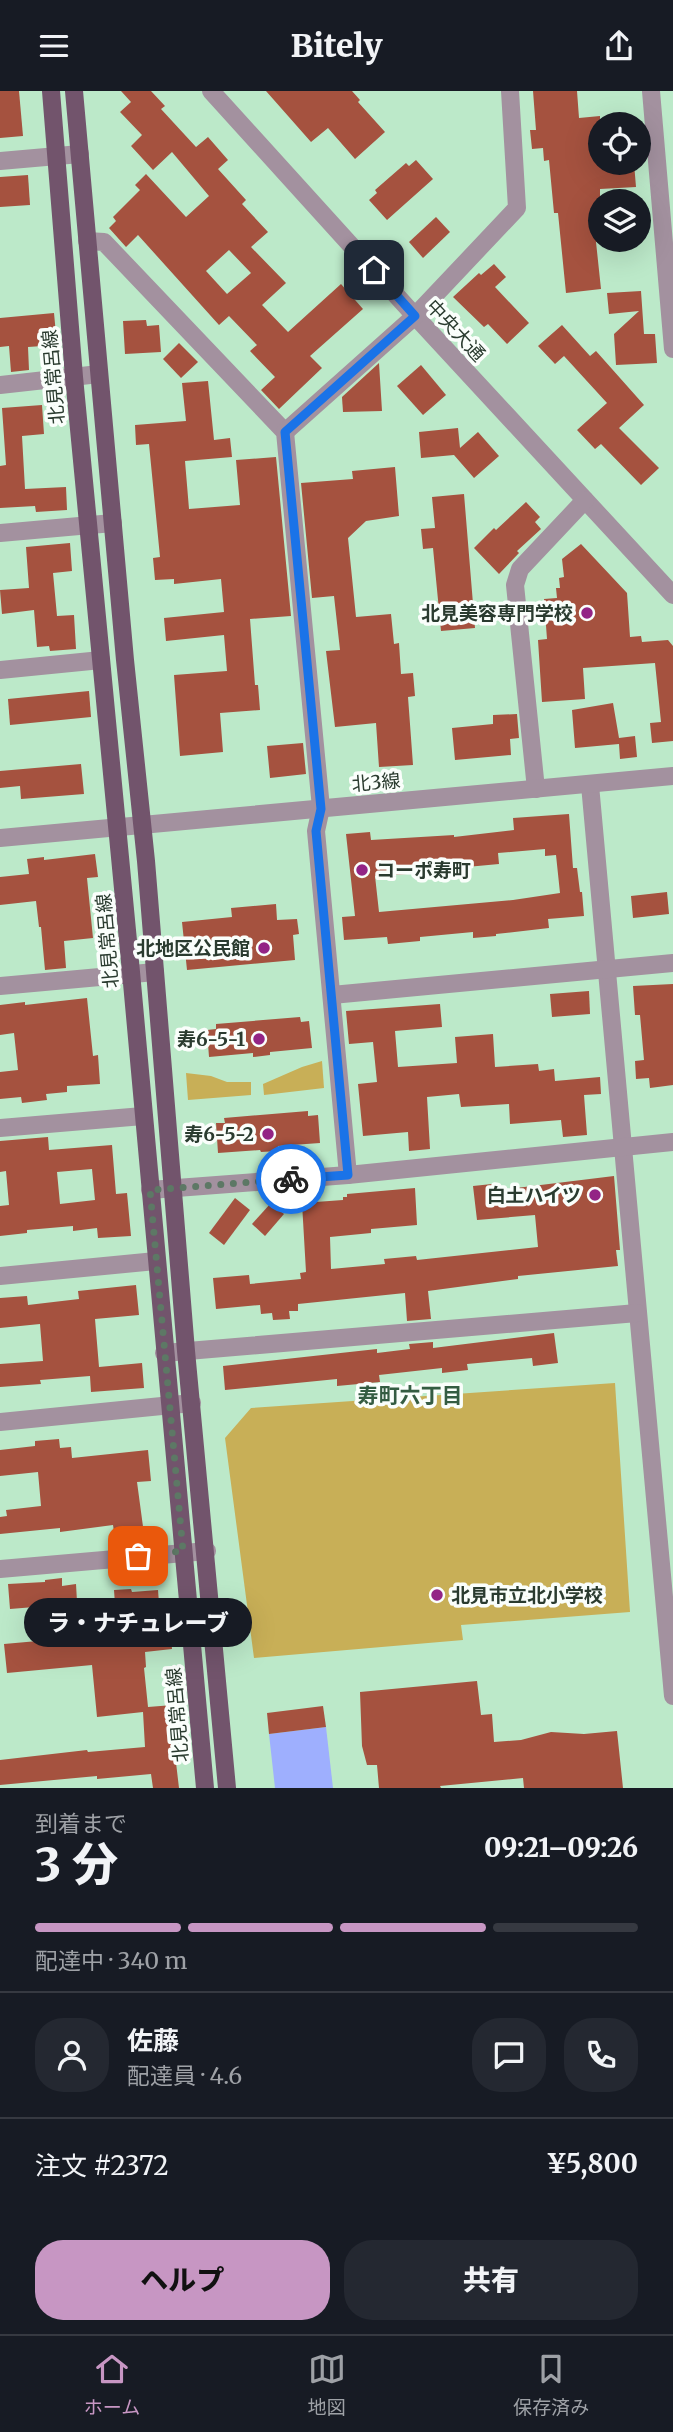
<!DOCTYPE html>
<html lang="ja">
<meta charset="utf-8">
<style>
body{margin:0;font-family:Merriweather,"Noto Sans JP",serif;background:#242831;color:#f1f3f6;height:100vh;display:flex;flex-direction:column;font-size:26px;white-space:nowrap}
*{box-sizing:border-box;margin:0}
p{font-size:23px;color:#9ea1a6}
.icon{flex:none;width:38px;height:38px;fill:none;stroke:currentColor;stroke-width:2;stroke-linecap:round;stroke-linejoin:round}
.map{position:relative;height:1697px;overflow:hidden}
.drawer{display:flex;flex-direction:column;background:#171b24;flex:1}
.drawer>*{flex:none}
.fabs{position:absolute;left:588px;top:21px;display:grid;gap:14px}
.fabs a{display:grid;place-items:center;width:63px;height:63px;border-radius:50%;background:#171b24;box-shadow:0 7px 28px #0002;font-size:35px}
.pin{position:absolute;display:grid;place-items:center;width:60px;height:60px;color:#fff;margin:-30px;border-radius:14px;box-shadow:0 4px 10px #0006}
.courier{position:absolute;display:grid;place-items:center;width:70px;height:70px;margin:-35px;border:5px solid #1a73e8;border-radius:50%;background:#fff;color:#222;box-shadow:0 2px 9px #0007}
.bubble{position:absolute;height:49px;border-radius:24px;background:#171b24;box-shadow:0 7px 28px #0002;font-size:23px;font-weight:800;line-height:49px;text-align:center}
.overview em{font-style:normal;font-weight:800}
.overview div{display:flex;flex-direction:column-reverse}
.overview{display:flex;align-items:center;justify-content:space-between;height:119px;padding:0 35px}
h1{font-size:46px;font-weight:800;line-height:52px}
.bar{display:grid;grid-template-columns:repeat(4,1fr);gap:10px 7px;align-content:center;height:84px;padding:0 35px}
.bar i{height:9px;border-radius:5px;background:#363941}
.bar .current{background:#c796c3}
.bar p{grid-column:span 4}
.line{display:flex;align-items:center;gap:18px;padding:0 35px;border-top:2px solid #363941}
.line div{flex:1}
.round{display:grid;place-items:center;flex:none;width:74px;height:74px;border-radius:28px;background:#242831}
.button{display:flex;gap:14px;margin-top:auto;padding:14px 35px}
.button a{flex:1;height:80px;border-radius:28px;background:#c796c3;color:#111;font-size:28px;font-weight:800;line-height:80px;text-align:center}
.button a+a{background:#242831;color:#f1f3f6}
header{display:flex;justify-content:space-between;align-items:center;height:91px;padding:0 35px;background:#171b24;font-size:32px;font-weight:800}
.dock{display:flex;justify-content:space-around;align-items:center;height:98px;border-top:2px solid #363941;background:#171b24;font-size:19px;color:#9ea1a6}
.dock a{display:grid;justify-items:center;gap:4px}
.dock .current{color:#c796c3}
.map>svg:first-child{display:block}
.green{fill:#c8af57}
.water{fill:#9eaffe}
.building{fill:#a5523f;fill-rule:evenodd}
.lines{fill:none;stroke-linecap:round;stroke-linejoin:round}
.minor{stroke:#a3919f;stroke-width:18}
.major{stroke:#72546c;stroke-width:18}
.done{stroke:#5d7865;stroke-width:7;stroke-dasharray:0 12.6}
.route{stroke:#1a73e8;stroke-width:9}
.poi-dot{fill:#932485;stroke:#fafefb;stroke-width:2.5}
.labels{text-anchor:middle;stroke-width:7;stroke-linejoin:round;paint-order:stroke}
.street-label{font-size:19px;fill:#2a3b2f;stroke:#fafefb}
.poi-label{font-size:19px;font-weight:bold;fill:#2a3b2f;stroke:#fafefb;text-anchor:end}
.neighbourhood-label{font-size:21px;font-weight:bold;fill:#345c42;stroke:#fafefb}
</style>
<header><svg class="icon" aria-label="menu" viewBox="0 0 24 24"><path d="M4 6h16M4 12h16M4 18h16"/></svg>Bitely<svg class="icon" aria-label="share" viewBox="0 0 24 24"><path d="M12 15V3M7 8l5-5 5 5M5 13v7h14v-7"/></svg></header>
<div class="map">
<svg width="673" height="1697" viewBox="0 0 673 1697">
<rect width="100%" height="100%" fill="#bce9c9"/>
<g class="green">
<polygon points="322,970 324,997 264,1004 263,993 302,976"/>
<polygon points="186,982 211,985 227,991 251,991 251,1004 188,1009"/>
<polygon points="615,1292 630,1521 461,1534 463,1549 254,1567 225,1347 251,1317"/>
</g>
<polygon class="water" points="326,1636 333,1697 275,1697 269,1643"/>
<g class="building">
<polygon points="0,0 19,0 23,45 0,47"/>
<path d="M121,0h30l14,15 -4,3 35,38 12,-10 20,23 -10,9 28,31 -4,4 26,28 -17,15 35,36 -24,22 26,27 53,-48 22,25 -53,47 12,12 -43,41 -18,-19 14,-13 -25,-26 7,-6 -28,-29 -10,9 -81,-90 -12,12 -17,-19 7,-7 -3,-4 27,-27 -5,-5 11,-11 40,43 23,-21 -37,-44 -19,18 -22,-24 11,-11 -22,-23 11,-10zM229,159l22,23 -24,21 -21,-23z"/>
<polygon points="266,0 352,0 360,9 358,11 385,41 355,68 328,37 311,51"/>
<polygon points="533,0 577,0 579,27 600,25 600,72 634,72 636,96 600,98 600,151 596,151 601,198 566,202 558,122 554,122 549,69 544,70 543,57 532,58 530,39 536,39"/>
<polygon points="416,69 433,88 387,129 369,109 377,102 375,99 406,72 409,75"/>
<polygon points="28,84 30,114 0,116 0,86"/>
<polygon points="436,126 450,141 423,167 409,151"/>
<polygon points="494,173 506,186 495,196 529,232 507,253 488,233 484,236 453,206 479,182 481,184"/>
<polygon points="641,200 644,243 655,243 657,272 616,274 614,243 639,220 609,223 607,202"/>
<polygon points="54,222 57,254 28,256 29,279 11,281 9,255 0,256 0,227"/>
<polygon points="146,229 147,235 159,234 161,261 125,263 123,230"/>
<polygon points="562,234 590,265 596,260 644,314 619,337 659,377 641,394 601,353 595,358 577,339 607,312 564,265 555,273 538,255"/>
<polygon points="179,252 198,271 181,287 163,268"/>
<polygon points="379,272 382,320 343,321 342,306"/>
<polygon points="421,274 446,304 423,324 397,295"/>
<polygon points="208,290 214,349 230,347 232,366 185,370 189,418 240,414 236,369 276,366 291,525 250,528 255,594 258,594 260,619 220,622 223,661 180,665 174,584 227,580 224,544 166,550 164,527 224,521 221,488 174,493 174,488 155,489 153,467 160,466 149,353 136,354 135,334 186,330 182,292"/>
<polygon points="42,314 44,343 22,345 25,398 66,396 67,419 36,421 35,415 0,417 0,375 6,374 2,317"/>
<polygon points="458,337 460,357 478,341 499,365 474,387 454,364 421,367 419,341"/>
<polygon points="395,376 399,425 366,430 348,447 356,526 391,523 394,553 399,552 401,583 413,582 415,605 408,606 413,674 379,676 376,632 335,636 326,560 340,559 334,505 312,507 301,392 353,388 352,380"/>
<polygon points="464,403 475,537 441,540 433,457 423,458 421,438 435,437 432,406"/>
<polygon points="526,411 540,426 535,431 541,438 517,460 519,462 499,483 474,457 494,437 496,439"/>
<polygon points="70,452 72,480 53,482 57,525 74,524 76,558 50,560 49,555 37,556 34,519 2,523 0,499 29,497 26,456"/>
<polygon points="581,453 627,502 630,546 641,545 642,551 668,549 673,555 673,650 652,652 650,632 661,631 655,572 583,577 585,608 542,611 538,549 547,548 544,508 557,507 556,497 560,497 559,487 564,486 562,468"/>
<polygon points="89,600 91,626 10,634 8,608"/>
<polygon points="613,612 619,647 635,645 637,666 620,668 619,653 575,657 572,619"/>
<polygon points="517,623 519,647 510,648 511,664 455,669 452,637 493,633 493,624"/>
<polygon points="303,652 306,683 270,687 267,655"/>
<polygon points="81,673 84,703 21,708 20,695 0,697 0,680"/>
<path d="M569,723l4,54h4l3,24h2l2,24 -36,3 1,9 -53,6v2l-23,2v-6l-53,5v4l-32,3 -1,-7 -43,3 -2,-23 13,-1 -9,-82 24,-2 1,8 83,-5v2l60,-7 -1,-12zM545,758v7l11,-1 4,38 -47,7 -134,12 -4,-36 81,-5v-3l43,-4 -1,-11z"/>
<polygon points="95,763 98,786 87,787 93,847 64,850 66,877 45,879 41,836 39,836 36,810 0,814 0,786 29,783 27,768 44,766 44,769"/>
<polygon points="667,801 669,823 633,827 631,805"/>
<polygon points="276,813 277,829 297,828 299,843 293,844 295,869 187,879 182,831 232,826 231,817"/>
<polygon points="673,893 673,994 650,997 649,987 636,988 635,970 644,969 640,924 635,924 633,895"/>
<polygon points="589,900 590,923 552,926 550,903"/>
<polygon points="87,907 93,965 98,964 100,993 67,995 67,1001 46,1003 47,1009 22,1012 21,1006 0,1008 0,981 18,979 14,942 0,944 0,914 25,911 25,914"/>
<polygon points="440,913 442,936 395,940 398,976 457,972 455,946 493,943 495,976 538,973 539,980 554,978 555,990 600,986 601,1003 584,1004 587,1044 563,1046 561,1029 510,1033 509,1013 461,1016 459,1003 427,1006 430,1058 409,1060 408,1041 363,1045 358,993 377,991 373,951 349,953 346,920"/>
<polygon points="300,926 301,931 309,930 312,957 270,961 270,964 253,966 253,962 209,966 207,939 216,938 216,933"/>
<polygon points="308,1020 308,1025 318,1024 320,1052 278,1055 278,1060 261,1061 260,1059 218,1062 216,1032 225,1032 224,1027"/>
<path d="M48,1046l1,13 63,-5 4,49 11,-1 4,43 -33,2 -1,-10 -24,3v-5l-46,4v3l-27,3v-30l9,-1 -3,-34 -6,1v-31zM92,1078l3,31 -35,4 -3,-32z"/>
<polygon points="614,1085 620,1159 616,1159 618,1175 518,1185 518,1188 428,1200 431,1228 407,1230 405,1202 298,1213 298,1220 289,1220 290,1228 273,1229 272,1222 261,1223 260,1214 216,1218 213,1187 249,1184 250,1193 301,1188 300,1182 306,1181 302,1112 343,1109 343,1106 347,1106 347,1103 415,1097 417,1134 371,1138 371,1142 330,1146 331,1178 385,1173 384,1168 416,1165 417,1169 538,1156 535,1124 477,1129 473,1095 492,1093 492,1100"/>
<polygon points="235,1107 250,1119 224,1154 209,1142"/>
<polygon points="271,1112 284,1123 265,1145 252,1133"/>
<polygon points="136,1194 139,1224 95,1228 99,1276 142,1272 144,1297 91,1301 90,1285 40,1289 41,1293 0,1296 0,1273 43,1270 40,1233 0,1237 0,1207 27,1205 28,1214 79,1208 78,1200"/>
<polygon points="554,1242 558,1272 533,1275 532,1267 467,1273 468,1279 442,1282 442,1277 379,1284 380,1291 337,1295 337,1288 225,1299 223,1275 377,1258 377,1262 410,1258 409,1253 433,1251 433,1257"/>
<polygon points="59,1348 60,1357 71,1356 72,1367 148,1359 151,1390 137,1391 144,1443 115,1447 113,1434 60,1441 60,1437 0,1443 0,1426 7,1425 6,1419 41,1415 38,1381 0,1385 0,1359 35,1355 35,1350"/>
<polygon points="62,1487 62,1495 76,1493 79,1546 117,1542 114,1499 131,1498 132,1501 158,1499 161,1538 170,1537 172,1558 145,1561 146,1576 144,1577 148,1616 173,1614 176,1645 173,1646 179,1697 153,1697 151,1683 97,1688 97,1685 0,1694 0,1669 87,1659 88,1661 145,1656 143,1621 97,1626 92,1574 7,1582 4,1553 49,1549 47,1515 10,1518 8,1493 45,1491 45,1489"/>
<polygon points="477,1590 481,1624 492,1623 494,1651 521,1649 551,1641 584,1643 617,1640 623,1697 524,1697 523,1687 440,1695 441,1697 379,1697 377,1674 367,1674 362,1655 360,1601"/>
<polygon points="323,1615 326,1636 269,1643 267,1622"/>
</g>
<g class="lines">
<g class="minor">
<polyline points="211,0 415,225 673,504"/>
<polyline points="651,0 673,258"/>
<polyline points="0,70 80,63"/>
<polyline points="87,150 104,151 285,341 321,717 316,740 348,1084"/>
<polyline points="0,294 99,283"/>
<polyline points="285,341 415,225 517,117 510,0"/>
<polyline points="0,442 113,432"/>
<polyline points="0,579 101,569"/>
<polyline points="590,694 673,1605"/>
<polyline points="536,698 515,494 520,478 585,409"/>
<polyline points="0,747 673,685"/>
<polyline points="0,895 155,881"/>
<polyline points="332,904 673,872"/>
<polyline points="0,1037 143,1025"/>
<polyline points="150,1099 348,1084 673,1051"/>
<polyline points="0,1185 156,1170"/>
<polyline points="164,1262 637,1222"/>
<polyline points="0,1331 192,1312"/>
<polyline points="0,1478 207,1460"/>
</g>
<g class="major">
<polyline points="51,0 74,286 131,881 205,1697"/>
<polyline points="74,0 125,569 146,770 186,1260 227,1697"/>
</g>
</g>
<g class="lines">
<polyline class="done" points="138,1465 183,1460 150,1099 291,1088"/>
<polyline class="route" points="291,1088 348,1084 316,740 321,718 285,341 415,225 374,179"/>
</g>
<g class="poi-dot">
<circle cx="587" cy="522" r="7"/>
<circle cx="362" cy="779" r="7"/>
<circle cx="264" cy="857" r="7"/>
<circle cx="259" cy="948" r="7"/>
<circle cx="268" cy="1043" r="7"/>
<circle cx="595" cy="1104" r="7"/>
<circle cx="437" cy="1504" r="7"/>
</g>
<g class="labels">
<g class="street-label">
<text transform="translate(456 239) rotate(47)" y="7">中央大通</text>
<text transform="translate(53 286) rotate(-95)" y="7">北見常呂線</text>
<text transform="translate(376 691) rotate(-5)" y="7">北3線</text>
<text transform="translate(107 850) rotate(-95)" y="7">北見常呂線</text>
<text transform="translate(177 1624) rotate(-95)" y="7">北見常呂線</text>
</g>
<g class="poi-label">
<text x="573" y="529">北見美容専門学校</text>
<text x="376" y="786" text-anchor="start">コーポ寿町</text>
<text x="250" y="864">北地区公民館</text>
<text x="245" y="955">寿6-5-1</text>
<text x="254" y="1050">寿6-5-2</text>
<text x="581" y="1111">白土ハイツ</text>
<text x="451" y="1511" text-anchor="start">北見市立北小学校</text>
</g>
<g class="neighbourhood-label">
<text x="410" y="1312">寿町六丁目</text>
</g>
</g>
</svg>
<div class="fabs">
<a><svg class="icon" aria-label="locate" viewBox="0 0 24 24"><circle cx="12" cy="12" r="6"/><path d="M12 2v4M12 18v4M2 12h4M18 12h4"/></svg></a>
<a><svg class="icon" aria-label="layers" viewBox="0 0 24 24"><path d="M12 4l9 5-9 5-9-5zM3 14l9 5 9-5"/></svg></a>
</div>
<div class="pin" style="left:138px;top:1465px;background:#ea580c"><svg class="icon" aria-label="bag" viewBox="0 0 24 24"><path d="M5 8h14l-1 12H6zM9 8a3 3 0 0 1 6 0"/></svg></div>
<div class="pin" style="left:374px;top:179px;background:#1f2937"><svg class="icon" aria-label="home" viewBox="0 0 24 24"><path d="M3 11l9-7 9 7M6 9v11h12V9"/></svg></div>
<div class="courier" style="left:291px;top:1088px"><svg class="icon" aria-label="bike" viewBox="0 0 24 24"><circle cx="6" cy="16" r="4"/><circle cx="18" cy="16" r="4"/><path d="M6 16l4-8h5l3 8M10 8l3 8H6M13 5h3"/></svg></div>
<div class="bubble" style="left:24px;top:1507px;width:228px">ラ・ナチュレーブ</div>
</div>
<section class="drawer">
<div class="overview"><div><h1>3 分</h1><p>到着まで</p></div><em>09:21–09:26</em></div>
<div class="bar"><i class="current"></i><i class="current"></i><i class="current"></i><i></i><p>配達中 · 340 m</p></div>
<div class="line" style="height:126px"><a class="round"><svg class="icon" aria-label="person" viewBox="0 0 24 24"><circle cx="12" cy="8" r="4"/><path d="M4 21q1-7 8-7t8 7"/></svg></a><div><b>佐藤</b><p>配達員 · 4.6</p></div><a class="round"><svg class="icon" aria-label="chat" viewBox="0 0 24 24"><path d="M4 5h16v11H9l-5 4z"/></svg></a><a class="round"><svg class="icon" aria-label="phone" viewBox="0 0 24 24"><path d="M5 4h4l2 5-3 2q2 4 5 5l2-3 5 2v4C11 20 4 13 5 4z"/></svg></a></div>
<div class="line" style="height:91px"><div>注文 #2372</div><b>¥5,800</b></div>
<div class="button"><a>ヘルプ</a><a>共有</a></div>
</section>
<nav class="dock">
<a class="current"><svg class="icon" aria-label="home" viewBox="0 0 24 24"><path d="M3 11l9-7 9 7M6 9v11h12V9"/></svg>ホーム</a>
<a><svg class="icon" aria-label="map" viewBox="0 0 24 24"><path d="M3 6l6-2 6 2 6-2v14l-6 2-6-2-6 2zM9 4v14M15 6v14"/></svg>地図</a>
<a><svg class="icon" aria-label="saved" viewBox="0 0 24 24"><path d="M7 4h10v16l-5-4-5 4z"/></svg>保存済み</a>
</nav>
